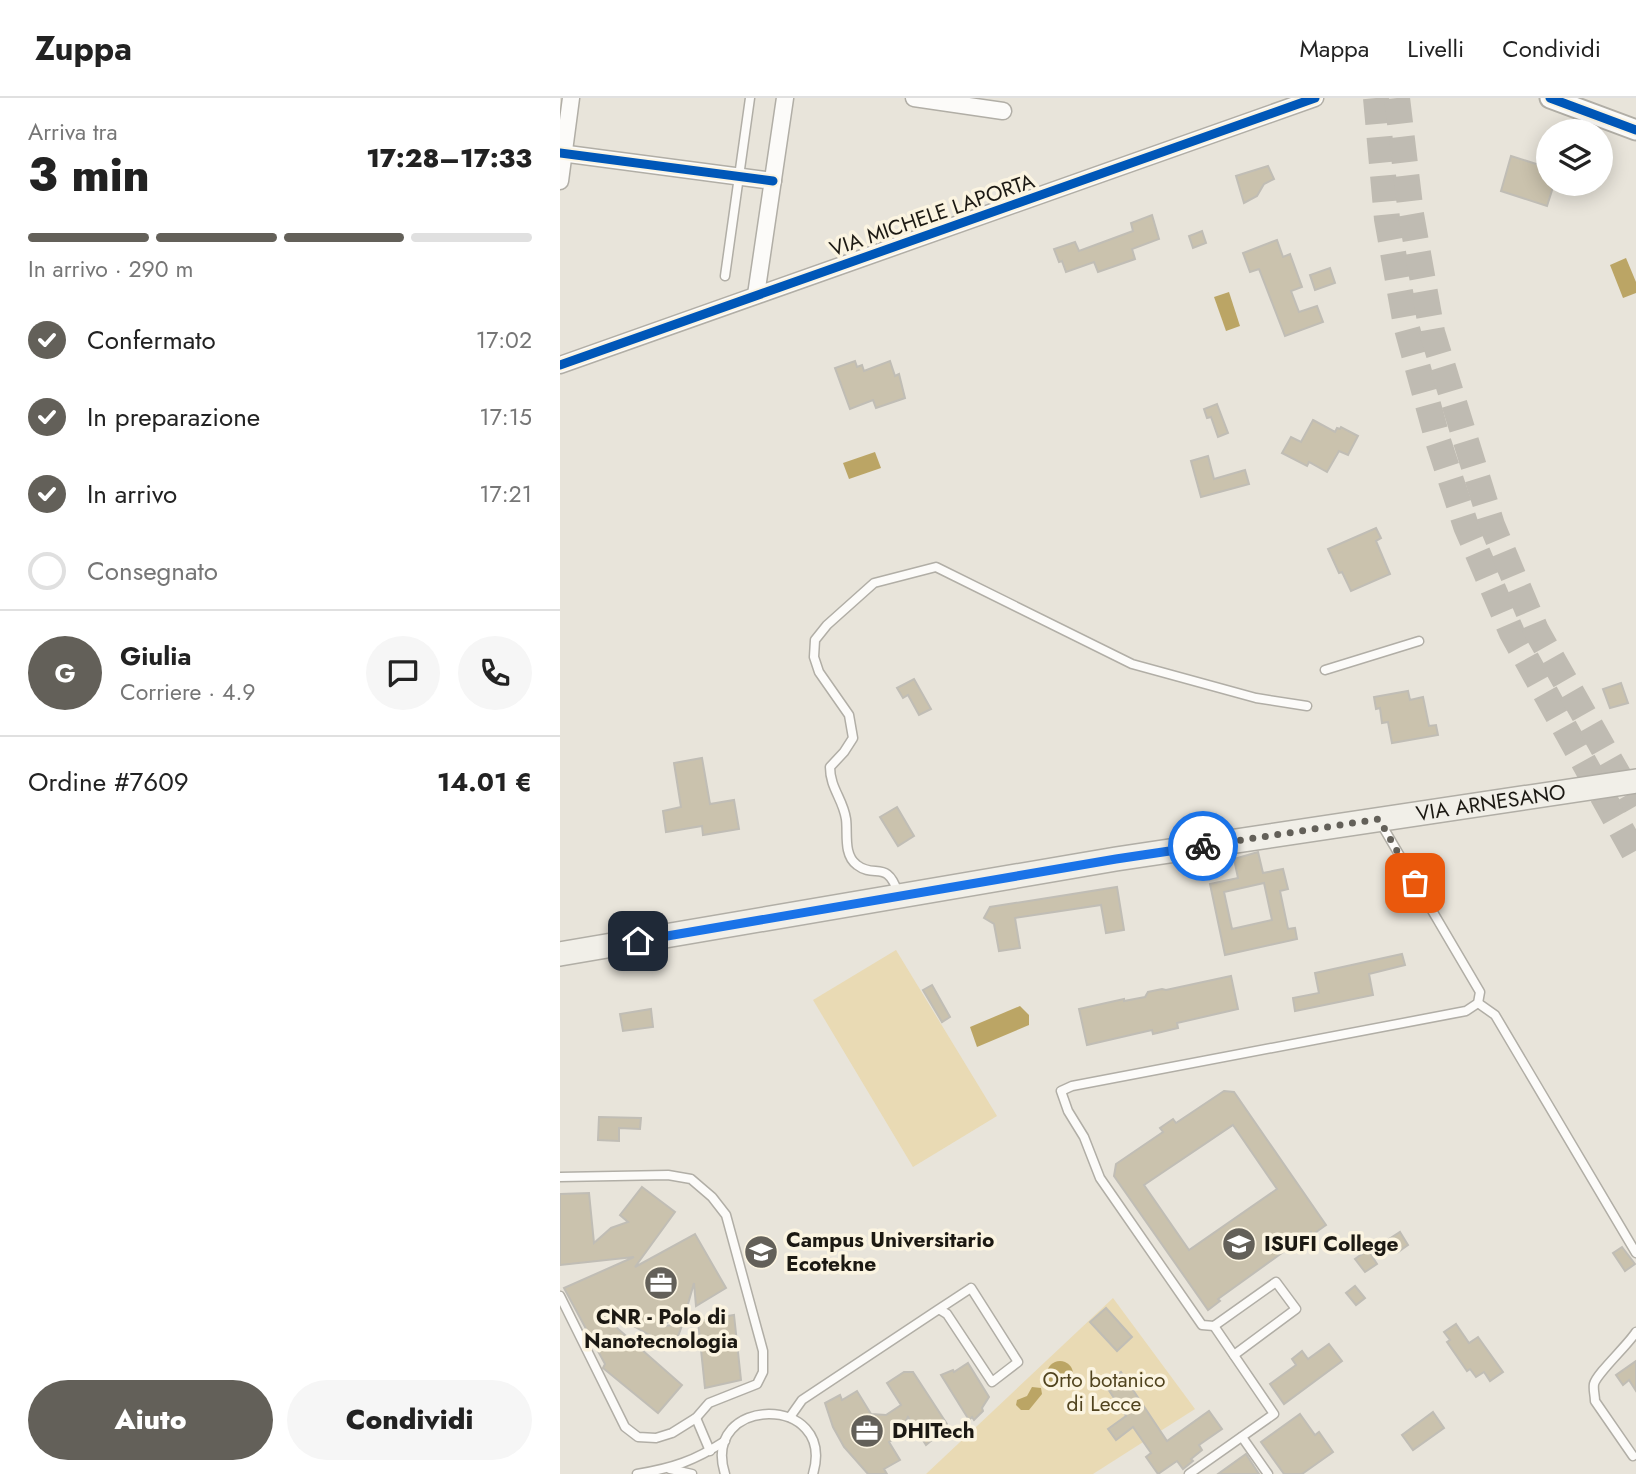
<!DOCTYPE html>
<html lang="it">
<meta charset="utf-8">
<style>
body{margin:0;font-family:Jost,sans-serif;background:#f6f6f6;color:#222;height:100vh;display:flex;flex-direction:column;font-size:26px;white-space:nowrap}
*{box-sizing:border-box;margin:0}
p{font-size:23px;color:#767676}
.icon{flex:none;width:38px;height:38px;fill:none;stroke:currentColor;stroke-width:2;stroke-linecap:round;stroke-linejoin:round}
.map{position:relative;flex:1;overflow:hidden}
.side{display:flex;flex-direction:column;background:#fff;width:560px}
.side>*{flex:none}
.buttons{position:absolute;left:976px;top:21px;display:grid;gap:14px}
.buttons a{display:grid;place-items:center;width:77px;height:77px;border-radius:50%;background:#fff;box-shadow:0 4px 18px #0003;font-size:35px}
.pin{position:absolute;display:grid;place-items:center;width:60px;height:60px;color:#fff;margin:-30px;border-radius:14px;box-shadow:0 4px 10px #0006}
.courier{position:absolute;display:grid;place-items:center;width:70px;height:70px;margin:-35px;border:5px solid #1a73e8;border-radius:50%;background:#fff;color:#222;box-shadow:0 2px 9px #0007}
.summary em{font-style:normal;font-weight:800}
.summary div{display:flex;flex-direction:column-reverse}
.summary{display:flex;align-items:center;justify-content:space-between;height:119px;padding:0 28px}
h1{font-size:46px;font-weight:800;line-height:52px}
.bar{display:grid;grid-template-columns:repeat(4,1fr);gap:10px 7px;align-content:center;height:84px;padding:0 28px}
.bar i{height:9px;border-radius:5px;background:#e0e0e0}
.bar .active{background:#636059}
.bar p{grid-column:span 4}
.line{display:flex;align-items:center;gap:18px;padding:0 28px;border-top:2px solid #e0e0e0}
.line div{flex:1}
.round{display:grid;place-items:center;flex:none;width:74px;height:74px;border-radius:37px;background:#f6f6f6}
ol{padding:0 28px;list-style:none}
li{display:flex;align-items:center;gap:21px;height:77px}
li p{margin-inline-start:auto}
li .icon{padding:7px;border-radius:50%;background:#636059;color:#fff;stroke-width:4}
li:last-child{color:#767676}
li i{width:38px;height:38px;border:4px solid #e0e0e0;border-radius:50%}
.button{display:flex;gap:14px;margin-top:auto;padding:14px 28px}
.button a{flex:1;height:80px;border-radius:42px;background:#636059;color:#fff;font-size:28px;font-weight:800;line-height:80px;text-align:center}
.button a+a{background:#f6f6f6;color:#222}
header{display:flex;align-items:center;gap:42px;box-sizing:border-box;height:98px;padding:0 35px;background:#fff;border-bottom:2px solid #e0e0e0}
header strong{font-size:33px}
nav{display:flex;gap:38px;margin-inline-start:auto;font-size:24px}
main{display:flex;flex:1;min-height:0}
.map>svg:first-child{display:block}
.green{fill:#e9dab4}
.water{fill:#bba565}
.building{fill:#cac2ad;stroke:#c0bdb5;stroke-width:2;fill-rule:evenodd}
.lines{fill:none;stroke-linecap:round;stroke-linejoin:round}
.trunk-tunnel{stroke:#bfbbb2;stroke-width:26;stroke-dasharray:26 13;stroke-linecap:butt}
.service-casing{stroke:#b1aea6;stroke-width:11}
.minor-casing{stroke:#b1aea6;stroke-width:19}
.tertiary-casing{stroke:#b1aea6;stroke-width:23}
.secondary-casing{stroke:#b1aea6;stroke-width:26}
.service{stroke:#fcfbf9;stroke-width:8}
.minor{stroke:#fcfbf9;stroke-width:16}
.tertiary{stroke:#fcfbf9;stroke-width:19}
.secondary{stroke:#f1efe8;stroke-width:23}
.cycleway-casing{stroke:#fbf4e1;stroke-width:13}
.cycleway{stroke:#0057b8;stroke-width:9}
.done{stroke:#636059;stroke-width:7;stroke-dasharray:0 12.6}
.route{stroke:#1a73e8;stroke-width:9}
.labels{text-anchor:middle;stroke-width:7;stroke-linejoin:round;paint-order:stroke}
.street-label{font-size:21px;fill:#1c1913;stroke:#fbf4e1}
.poi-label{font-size:21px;font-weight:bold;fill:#1c1913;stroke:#fbf4e1;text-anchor:start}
.park-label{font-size:21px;fill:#51441f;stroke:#fbf4e1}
</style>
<header>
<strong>Zuppa</strong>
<nav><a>Mappa</a><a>Livelli</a><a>Condividi</a></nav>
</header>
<main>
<section class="side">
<div class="summary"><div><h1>3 min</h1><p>Arriva tra</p></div><em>17:28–17:33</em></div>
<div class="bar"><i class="active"></i><i class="active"></i><i class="active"></i><i></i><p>In arrivo · 290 m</p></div>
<ol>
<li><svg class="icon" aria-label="check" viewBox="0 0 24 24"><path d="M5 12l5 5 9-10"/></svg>Confermato<p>17:02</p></li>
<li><svg class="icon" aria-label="check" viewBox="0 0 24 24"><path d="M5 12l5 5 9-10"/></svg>In preparazione<p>17:15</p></li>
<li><svg class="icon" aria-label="check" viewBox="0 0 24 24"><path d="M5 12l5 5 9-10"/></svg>In arrivo<p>17:21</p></li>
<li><i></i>Consegnato</li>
</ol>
<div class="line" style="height:126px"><b class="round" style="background:#636059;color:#fff">G</b><div><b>Giulia</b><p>Corriere · 4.9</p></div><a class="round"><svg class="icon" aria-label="chat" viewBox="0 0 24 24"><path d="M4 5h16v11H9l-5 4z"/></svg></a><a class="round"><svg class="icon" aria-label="phone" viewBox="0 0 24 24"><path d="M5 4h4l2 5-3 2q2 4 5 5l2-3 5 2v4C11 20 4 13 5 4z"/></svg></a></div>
<div class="line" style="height:91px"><div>Ordine #7609</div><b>14.01 €</b></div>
<div class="button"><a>Aiuto</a><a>Condividi</a></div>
</section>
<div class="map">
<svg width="1076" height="1376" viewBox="0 0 1076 1376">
<rect width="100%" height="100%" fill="#e8e4da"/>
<g class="green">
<polygon points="336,852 437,1018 353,1069 253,902"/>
<polygon points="553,1200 635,1311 533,1376 366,1376"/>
</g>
<g class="water">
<polygon points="1066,160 1076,184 1076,195 1063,200 1050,167"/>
<polygon points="669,194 680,228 666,233 654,199"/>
<polygon points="315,354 321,370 289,381 283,365"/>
<polygon points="460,908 469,917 469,927 417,949 410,929"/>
<circle cx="500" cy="1276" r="13"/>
<polygon points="472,1289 481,1290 482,1296 469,1312 461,1312 456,1307 457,1302 467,1298"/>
</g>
<g class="building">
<polygon points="951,58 989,70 989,86 994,86 987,108 941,93"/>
<polygon points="708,68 714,81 704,86 697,98 684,105 676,78"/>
<polygon points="592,117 599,141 572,151 575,161 538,174 534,164 506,174 502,163 499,164 494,151 515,144 519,153 573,133 571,125"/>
<polygon points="642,133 646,145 633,150 629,138"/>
<polygon points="717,142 723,159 730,156 742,189 731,193 739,214 757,208 763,224 725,238 699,171 690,174 683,155"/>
<polygon points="770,170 775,185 755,192 750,177"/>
<polygon points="295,263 297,269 302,267 304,273 330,263 335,278 339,276 345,300 316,310 313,302 290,311 275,270"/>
<polygon points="657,306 668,335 658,339 651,319 647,320 644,311"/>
<polygon points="753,322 775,334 777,330 780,331 781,329 798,338 788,357 779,353 767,374 749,364 747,368 722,355 731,339 741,344"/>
<polygon points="648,358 654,381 685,372 689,386 641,399 631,363"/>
<polygon points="816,430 821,440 816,443 830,476 791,493 782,474 779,475 768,451"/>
<polygon points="354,581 371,611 359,617 348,597 343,600 337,590"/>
<polygon points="1061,585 1068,605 1050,610 1043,591"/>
<polygon points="848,593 850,602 863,599 869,628 876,627 878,637 832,645 828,624 822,625 820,610 816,611 814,599"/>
<polygon points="142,660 150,706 174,702 179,731 143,737 142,728 106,734 103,713 121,709 114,665"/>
<polygon points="337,709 354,738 338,748 320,719"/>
<path d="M698,754l5,21 20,-4 5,20 -8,2 8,38 7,-1 2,11 -72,16 -15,-71 28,-6 -4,-19zM704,785l8,37 -40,9 -8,-37z"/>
<polygon points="557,789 564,832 546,835 541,807 455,820 460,850 439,853 434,826 424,820 430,809"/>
<polygon points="842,856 845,867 809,876 813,897 735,913 733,900 759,895 755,875"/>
<polygon points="671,878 678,911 617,925 618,930 593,936 592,932 527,947 519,911 564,901 564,903 585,899 588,894 602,891 606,892"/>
<polygon points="372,887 390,919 382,924 363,892"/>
<polygon points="91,911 93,929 63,933 60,916"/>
<path d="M664,993l10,1 92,133 -14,10 -1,-3 -93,67 2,2 -12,9 -94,-134 2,-12 47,-32 -3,-4 13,-9 3,4zM673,1027l44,64 -88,61 -45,-65z"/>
<polygon points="39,1019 81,1020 80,1031 59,1030 59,1043 38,1042"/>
<polygon points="82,1089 115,1114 75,1169 135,1136 166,1190 136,1208 134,1185 126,1213 100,1229 123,1225 117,1241 110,1244 102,1244 43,1211 40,1215 122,1287 98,1315 43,1270 45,1266 4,1190 74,1159 0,1167 0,1096 29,1095 34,1145 51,1130 68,1124 60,1117"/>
<polygon points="840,1134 848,1147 838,1154 829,1141"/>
<polygon points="1062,1149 1075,1166 1065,1173 1053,1155"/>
<polygon points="808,1152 817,1166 805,1174 795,1161"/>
<polygon points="795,1188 805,1200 796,1207 786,1195"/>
<polygon points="546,1210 572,1239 557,1253 530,1224"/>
<polygon points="174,1217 181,1282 145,1290 138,1223"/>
<polygon points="896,1226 909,1245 918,1239 943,1274 930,1283 924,1274 916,1279 910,1271 907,1273 887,1244 890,1242 884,1234"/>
<polygon points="769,1246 782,1263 724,1306 710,1286 736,1267 732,1261 742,1253 748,1261"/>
<polygon points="1076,1263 1076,1293 1069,1282 1063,1287 1056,1277"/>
<polygon points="408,1265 429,1299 422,1310 423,1313 414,1322 412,1319 409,1322 381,1277 393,1272 394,1274"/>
<polygon points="344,1274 353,1274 387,1326 380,1339 378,1337 366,1347 348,1319 337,1339 329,1344 340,1362 324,1371 327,1376 308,1376 284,1349 273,1329 265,1305 280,1297 282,1302 297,1293 311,1316 326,1317 341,1307 327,1285"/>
<polygon points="561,1274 607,1343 649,1313 662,1331 639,1347 642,1352 631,1361 633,1363 623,1371 617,1363 598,1376 586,1359 591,1355 573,1329 556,1342 548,1331 566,1318 544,1285"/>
<polygon points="873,1314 884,1330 853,1352 842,1337"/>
<polygon points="740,1316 755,1337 759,1334 773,1354 742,1376 724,1376 701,1344"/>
<polygon points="686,1356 699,1376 658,1376"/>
</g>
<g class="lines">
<g class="trunk-tunnel">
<polyline points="816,0 827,121 846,227 878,343 906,428 952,535 1076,758"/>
<polyline points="837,0 851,116 872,234 932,427 976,532 1076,708"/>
</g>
<g class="service-casing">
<g id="service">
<polyline points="165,178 190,0"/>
<polyline points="765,572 859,543"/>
<path d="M338,795c-11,-34 -23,-14 -41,-28 -14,-10 -9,-32 -11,-46 -3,-20 -16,-31 -16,-52l14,-15 9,-14 -4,-23 -30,-43 -5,-15 1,-17 12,-15 47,-42 62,-16 196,97 124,34 51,8"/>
<polyline points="918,905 935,917 1076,1155"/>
<polyline points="0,1079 108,1077 131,1081 152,1099 166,1117 203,1253 203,1274 197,1286 149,1305 136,1320 112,1335 96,1340 78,1339 65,1329 0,1198"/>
<polyline points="674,1257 736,1211 716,1184 654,1228 642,1227 540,1080 524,1039 508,1013 501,993 512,988 906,913 918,905 920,894 820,724"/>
<polyline points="230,1319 242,1302 379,1211 387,1216 432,1284 458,1264 411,1190 379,1211"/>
<polyline points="136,1320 150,1353"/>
<polyline points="682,1339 708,1376"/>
<path d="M1073,1358l-38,-55c0,-6 -2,-11 -1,-17 3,-11 34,-39 42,-52"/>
<polyline points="110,1371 132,1376"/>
<path d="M77,1376c36,-6 57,-13 88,-33"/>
<path d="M165,1376c-25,-79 112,-81 88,0"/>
<polyline points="629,1376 714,1316 654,1228"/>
</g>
</g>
<g class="minor-casing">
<g id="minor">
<polyline points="354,0 443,13"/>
<polyline points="0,55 213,83"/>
<polyline points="0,83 11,0"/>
<polyline points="196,197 225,0"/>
<polyline points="0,267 755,0"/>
</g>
</g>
<g class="tertiary-casing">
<polyline id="tertiary" points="990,0 1076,32"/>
</g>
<g class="secondary-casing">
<g id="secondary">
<path id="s1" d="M0,856l556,-95 520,-78"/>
</g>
</g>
<use href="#service" class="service"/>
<use href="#minor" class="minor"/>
<use href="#tertiary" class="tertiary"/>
<use href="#secondary" class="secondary"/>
<g class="cycleway-casing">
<g id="cycleway">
<polyline points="990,0 1076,32"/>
<polyline points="0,55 213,83"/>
<polyline points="0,267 755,0"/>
</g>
</g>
<use href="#cycleway" class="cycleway"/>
</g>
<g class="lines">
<polyline class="done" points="643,748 819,721 855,785"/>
<polyline class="route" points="78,843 556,761 643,748"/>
</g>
<defs>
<g id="university-disc" transform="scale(1.75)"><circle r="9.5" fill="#636059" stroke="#fbf4e1"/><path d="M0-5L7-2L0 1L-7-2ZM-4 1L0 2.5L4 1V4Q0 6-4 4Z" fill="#fff"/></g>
<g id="office-disc" transform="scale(1.75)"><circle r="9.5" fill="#636059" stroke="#fbf4e1"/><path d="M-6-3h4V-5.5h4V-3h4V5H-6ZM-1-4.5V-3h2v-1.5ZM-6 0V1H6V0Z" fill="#fff"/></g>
</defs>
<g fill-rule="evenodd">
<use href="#university-disc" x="679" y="1146"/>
<use href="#university-disc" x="201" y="1154"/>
<use href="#office-disc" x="101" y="1185"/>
<use href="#office-disc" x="307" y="1333"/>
</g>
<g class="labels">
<g class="street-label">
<text transform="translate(372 117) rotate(-19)" y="7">VIA MICHELE LAPORTA</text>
<text dy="7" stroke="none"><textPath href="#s1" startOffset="943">VIA ARNESANO</textPath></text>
</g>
<g class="poi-label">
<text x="226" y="1149">Campus Universitario<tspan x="226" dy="24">Ecotekne</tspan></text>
<text x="704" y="1153">ISUFI College</text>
<text x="101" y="1226" text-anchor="middle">CNR - Polo di<tspan x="101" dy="24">Nanotecnologia</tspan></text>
<text x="332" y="1340">DHITech</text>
</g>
<g class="park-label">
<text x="544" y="1289">Orto botanico<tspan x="544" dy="24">di Lecce</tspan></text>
</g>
</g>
</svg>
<div class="buttons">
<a><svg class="icon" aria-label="layers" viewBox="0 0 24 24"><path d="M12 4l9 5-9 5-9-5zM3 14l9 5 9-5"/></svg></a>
</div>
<div class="pin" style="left:855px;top:785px;background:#ea580c"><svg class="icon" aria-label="bag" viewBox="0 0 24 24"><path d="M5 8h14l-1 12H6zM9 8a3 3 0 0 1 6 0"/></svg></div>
<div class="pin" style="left:78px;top:843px;background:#1f2937"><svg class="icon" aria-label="home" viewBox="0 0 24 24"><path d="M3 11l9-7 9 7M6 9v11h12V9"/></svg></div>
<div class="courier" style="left:643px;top:748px"><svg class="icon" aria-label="bike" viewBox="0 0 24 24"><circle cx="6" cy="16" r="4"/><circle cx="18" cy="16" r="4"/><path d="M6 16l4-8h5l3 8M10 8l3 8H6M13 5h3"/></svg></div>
</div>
</main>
